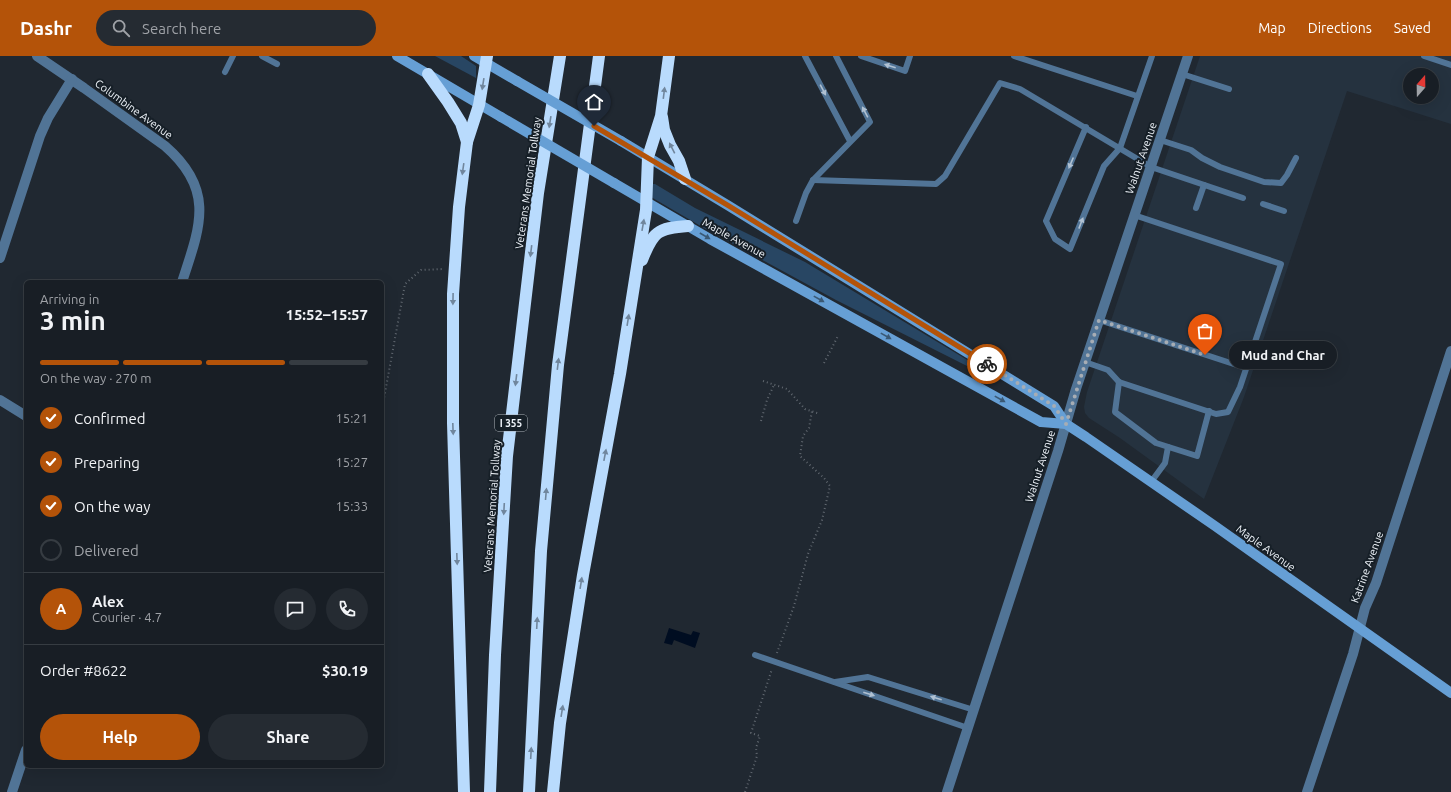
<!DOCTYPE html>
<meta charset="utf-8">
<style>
body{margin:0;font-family:Ubuntu,sans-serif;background:#252b32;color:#f1f3f6;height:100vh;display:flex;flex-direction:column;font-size:15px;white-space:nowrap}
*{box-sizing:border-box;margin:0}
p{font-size:13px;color:#9fa2a7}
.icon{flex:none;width:22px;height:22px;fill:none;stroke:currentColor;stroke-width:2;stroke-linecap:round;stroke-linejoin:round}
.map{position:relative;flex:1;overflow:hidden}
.sheet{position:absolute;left:24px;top:224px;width:360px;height:488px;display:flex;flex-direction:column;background:#181e25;border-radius:6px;box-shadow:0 4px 16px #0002,0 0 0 1px #363c42}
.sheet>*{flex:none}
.needle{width:26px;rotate:20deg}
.controls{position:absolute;left:1403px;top:12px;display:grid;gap:8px}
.controls a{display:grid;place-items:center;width:36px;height:36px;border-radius:50%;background:#181e25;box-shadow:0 4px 16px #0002,0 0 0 1px #363c42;font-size:20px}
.pin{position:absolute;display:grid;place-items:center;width:34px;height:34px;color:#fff;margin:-41px -17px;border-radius:50% 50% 50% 0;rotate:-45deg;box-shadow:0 0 4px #0007}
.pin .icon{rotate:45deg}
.courier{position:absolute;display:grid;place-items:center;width:40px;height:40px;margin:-20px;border:3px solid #b45309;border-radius:50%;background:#fff;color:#222;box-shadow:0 1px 5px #0007}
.bubble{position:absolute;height:28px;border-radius:14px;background:#181e25;box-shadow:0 4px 16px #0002,0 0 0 1px #363c42;font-size:13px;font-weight:700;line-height:28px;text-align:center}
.overview em{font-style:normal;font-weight:700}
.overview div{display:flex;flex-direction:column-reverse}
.overview{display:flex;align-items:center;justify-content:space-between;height:68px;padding:0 16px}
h1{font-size:26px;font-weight:700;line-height:30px}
.bar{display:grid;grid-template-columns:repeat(4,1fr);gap:6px 4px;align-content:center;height:48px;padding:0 16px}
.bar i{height:5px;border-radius:3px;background:#363c42}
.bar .current{background:#b45309}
.bar p{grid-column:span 4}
.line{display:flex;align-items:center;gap:10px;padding:0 16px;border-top:1px solid #363c42}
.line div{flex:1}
.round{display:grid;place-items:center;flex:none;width:42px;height:42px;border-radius:21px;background:#252b32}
ol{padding:0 16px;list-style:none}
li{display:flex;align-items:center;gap:12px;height:44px}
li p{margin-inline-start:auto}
li .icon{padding:4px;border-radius:50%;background:#b45309;color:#fff;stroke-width:4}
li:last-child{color:#9fa2a7}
li i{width:22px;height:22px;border:2px solid #363c42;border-radius:50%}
.primary-button{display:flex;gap:8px;margin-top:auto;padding:8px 16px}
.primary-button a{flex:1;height:46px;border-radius:24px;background:#b45309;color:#fff;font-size:16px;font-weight:700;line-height:46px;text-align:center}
.primary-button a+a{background:#252b32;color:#f1f3f6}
header{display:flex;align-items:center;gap:24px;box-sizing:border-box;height:56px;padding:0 20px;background:#b45309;color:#fff}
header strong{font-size:19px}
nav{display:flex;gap:22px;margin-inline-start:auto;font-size:14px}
.search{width:280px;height:36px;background:#252b32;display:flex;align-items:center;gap:10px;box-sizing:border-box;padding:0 14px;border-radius:22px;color:#9fa2a7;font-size:15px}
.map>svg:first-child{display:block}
.built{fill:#25323f;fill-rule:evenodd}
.green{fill:#284663}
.water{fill:#000d21}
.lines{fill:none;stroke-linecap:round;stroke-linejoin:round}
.path{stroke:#626971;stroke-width:2;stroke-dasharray:1 3;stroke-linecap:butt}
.lane{stroke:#517496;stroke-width:6}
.street{stroke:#517496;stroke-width:10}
.secondary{stroke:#669fd5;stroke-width:10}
.highway{stroke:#b9dbfd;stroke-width:12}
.secondary-bridge{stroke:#669fd5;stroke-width:10}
.oneway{fill:#b0c1d2}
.oneway2{fill:#70869d}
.oneway3{fill:#3a5975}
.done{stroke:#a7adb4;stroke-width:4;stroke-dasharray:0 7.2}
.route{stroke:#b45309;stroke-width:5}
.labels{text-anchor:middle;stroke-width:4;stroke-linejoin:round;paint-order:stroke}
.shield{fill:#161f27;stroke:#aeb4bb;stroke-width:1}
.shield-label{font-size:10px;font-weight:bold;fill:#eff4fa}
.street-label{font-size:11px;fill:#eff4fa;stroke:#161f27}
</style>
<header>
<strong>Dashr</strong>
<div class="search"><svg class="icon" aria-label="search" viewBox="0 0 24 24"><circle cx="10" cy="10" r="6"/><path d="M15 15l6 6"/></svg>Search here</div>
<nav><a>Map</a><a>Directions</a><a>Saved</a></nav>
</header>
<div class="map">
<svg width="1451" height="736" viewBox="0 0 1451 736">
<rect width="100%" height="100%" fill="#202831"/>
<path class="built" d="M1200,0h251v68l-104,-33 -103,306 -40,102 -84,-61 -31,-20 -4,-5 -1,-6 3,-15zM1410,19h22v22h-22z"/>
<g class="green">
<polygon points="435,0 461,0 476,10 476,22"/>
<polygon points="653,128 655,128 695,152 805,206 969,305 967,310 836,244 704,172 651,141"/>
</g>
<polygon class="water" points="669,572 691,579 693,575 700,577 695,592 674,584 672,589 664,587"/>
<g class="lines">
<g class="path">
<polyline points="824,307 838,280"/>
<polyline points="763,325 787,333 805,353 820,358"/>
<polyline points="382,353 405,228 421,214 444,213"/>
<polyline points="761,365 767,344 774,329"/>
<polyline points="777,597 794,550 808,498 822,464 830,430 824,422 800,400 803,380 809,372 812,355"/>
<polyline points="745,736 757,700 756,692 760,680 751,677 772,613"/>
</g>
<g class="lane">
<polyline points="262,0 277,8"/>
<polyline points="805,0 850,85"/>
<polyline points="861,0 905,15 910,0"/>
<polyline points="1014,0 1137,40"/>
<polyline points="1424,0 1451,9"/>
<polyline points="225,16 233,0"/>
<polyline points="1182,18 1229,33"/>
<polyline points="1086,71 1046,165 1055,183 1070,193 1104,110 1120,92 1152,0"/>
<polyline points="1160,84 1191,94 1202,102 1220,111 1264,126 1281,127 1287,119 1296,102"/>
<polyline points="813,124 936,128 945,120 1000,27 1020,33 1151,111 1243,142"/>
<polyline points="1263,148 1284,155"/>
<polyline points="1196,152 1204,129"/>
<polyline points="796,165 806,137 813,124 870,66 836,0"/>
<polyline points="1099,264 1246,312"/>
<polyline points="1085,306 1108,314 1119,326 1216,358 1228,356 1240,331 1281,208 1134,159"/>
<polyline points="1119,326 1115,356 1156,387 1197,400 1209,355"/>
<polyline points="1151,426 1165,407 1168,391"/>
<polyline points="755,599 968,672"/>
<polyline points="835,626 868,621 974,654"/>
</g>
<g class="street">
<path d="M37,0l47,32 81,58c51,44 35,81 17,136"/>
<polyline points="0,202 40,80 48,62 72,23"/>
<polyline points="0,344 26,360"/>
<polyline points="12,736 26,694"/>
<polyline points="947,736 1058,395 1076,333 1188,0"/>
<polyline points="1307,736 1353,598 1365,552 1376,527 1451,295"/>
</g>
<g class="secondary">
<polyline points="397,0 501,61"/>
<polyline points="474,0 517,25"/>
<polyline points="621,85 729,150 1054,350 1066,368"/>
<polyline points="614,127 710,183 1041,366 1066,368 1086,381 1215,470 1451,637"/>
</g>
<g class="highway">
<polyline points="428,18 448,46 461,67 467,86"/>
<polyline points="662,61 664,74 670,89 679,105 685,123"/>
<path d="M642,204c11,-28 15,-32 46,-34"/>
<polyline points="464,736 453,367 453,238 459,151 467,86 479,49 487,0"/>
<polyline points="490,736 495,599 507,400 538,137 560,0"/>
<polyline points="529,736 541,495 558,309 599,0"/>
<polyline points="553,736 560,667 583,519 620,318 646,154 648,101 661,60 669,0"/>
</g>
<g class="secondary-bridge">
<polyline points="517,25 621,85"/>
<polyline points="501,61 614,127"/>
</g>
</g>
<defs><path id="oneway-solid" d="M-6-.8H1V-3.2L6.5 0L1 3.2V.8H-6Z"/></defs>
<g class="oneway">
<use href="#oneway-solid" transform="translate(890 10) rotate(-162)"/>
<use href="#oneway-solid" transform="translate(823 34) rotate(62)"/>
<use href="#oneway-solid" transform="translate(865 56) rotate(-118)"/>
<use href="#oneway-solid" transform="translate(1071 107) rotate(113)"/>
<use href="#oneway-solid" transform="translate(1081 167) rotate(-69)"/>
<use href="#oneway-solid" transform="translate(869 638) rotate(18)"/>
<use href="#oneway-solid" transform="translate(936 642) rotate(-162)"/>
</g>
<g class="oneway2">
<use href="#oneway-solid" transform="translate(483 28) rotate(99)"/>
<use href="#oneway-solid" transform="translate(664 37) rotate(-83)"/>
<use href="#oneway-solid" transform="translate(550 66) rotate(99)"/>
<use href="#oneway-solid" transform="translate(672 92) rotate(-117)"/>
<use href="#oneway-solid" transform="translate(463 113) rotate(98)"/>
<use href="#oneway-solid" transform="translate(643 169) rotate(-80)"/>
<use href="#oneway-solid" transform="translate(531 195) rotate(97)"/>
<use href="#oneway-solid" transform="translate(453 243) rotate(91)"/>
<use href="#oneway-solid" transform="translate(628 264) rotate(-81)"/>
<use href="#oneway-solid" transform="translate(558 308) rotate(-83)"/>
<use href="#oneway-solid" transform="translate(516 324) rotate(97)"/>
<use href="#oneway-solid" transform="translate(453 373) rotate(88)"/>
<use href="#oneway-solid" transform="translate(605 399) rotate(-79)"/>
<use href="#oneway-solid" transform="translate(546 438) rotate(-85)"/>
<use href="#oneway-solid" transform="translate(504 453) rotate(93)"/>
<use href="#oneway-solid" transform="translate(457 503) rotate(88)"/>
<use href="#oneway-solid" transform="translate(581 527) rotate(-81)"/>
<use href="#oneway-solid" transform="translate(537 567) rotate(-87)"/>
<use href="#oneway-solid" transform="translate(562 655) rotate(-81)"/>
<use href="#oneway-solid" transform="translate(531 697) rotate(-87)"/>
</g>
<g class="oneway3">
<use href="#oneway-solid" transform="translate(705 180) rotate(30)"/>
<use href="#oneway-solid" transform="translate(819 243) rotate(29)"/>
<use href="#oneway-solid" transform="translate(886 280) rotate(29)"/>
<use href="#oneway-solid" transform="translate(1000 343) rotate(29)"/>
</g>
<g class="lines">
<polyline class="done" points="987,308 1054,350 1066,368 1099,264 1205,299"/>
<polyline class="route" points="594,70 729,150 987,308"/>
</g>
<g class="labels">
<rect class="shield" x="495" y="359" width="32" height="16" rx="3"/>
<g class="shield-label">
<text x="511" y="371">I 355</text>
</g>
<g class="street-label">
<text transform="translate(134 53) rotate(36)" y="4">Columbine Avenue</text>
<text transform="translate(1141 102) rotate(-71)" y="4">Walnut Avenue</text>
<text transform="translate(528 127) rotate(-82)" y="4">Veterans Memorial Tollway</text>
<text transform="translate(734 182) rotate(29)" y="4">Maple Avenue</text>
<text transform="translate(1040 410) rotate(-72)" y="4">Walnut Avenue</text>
<text transform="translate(492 450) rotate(-86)" y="4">Veterans Memorial Tollway</text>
<text transform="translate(1266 492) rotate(36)" y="4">Maple Avenue</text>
<text transform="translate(1367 511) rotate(-70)" y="4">Katrine Avenue</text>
</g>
</g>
</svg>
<div class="controls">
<a><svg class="needle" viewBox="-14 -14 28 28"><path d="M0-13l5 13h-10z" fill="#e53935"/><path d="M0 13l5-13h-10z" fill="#9fa2a7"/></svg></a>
</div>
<div class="pin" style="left:1205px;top:299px;background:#ea580c"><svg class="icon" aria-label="bag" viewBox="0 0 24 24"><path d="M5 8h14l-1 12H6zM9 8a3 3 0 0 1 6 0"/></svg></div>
<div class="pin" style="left:594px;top:70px;background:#1f2937"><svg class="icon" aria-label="home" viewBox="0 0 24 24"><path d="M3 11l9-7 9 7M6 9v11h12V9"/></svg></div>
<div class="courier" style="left:987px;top:308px"><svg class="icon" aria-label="bike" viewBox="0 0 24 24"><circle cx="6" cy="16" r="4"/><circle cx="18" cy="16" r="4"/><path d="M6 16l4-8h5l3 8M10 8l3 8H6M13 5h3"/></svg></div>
<div class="bubble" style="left:1229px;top:285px;width:108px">Mud and Char</div>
<section class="sheet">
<div class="overview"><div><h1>3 min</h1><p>Arriving in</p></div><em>15:52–15:57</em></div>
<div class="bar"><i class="current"></i><i class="current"></i><i class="current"></i><i></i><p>On the way · 270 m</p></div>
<ol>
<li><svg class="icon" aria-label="check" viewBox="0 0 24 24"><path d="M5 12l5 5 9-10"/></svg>Confirmed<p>15:21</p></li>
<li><svg class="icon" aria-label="check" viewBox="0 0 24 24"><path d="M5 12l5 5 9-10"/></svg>Preparing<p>15:27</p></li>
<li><svg class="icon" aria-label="check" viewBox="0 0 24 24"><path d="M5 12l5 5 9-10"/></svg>On the way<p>15:33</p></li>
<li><i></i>Delivered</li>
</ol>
<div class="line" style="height:72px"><b class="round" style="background:#b45309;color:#fff">A</b><div><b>Alex</b><p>Courier · 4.7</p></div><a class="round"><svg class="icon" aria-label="chat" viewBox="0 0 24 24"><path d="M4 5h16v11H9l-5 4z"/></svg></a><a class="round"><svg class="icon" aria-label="phone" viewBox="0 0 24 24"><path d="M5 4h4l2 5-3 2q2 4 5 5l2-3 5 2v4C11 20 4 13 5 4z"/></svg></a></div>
<div class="line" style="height:52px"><div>Order #8622</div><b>$30.19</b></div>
<div class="primary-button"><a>Help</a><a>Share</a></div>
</section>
</div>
